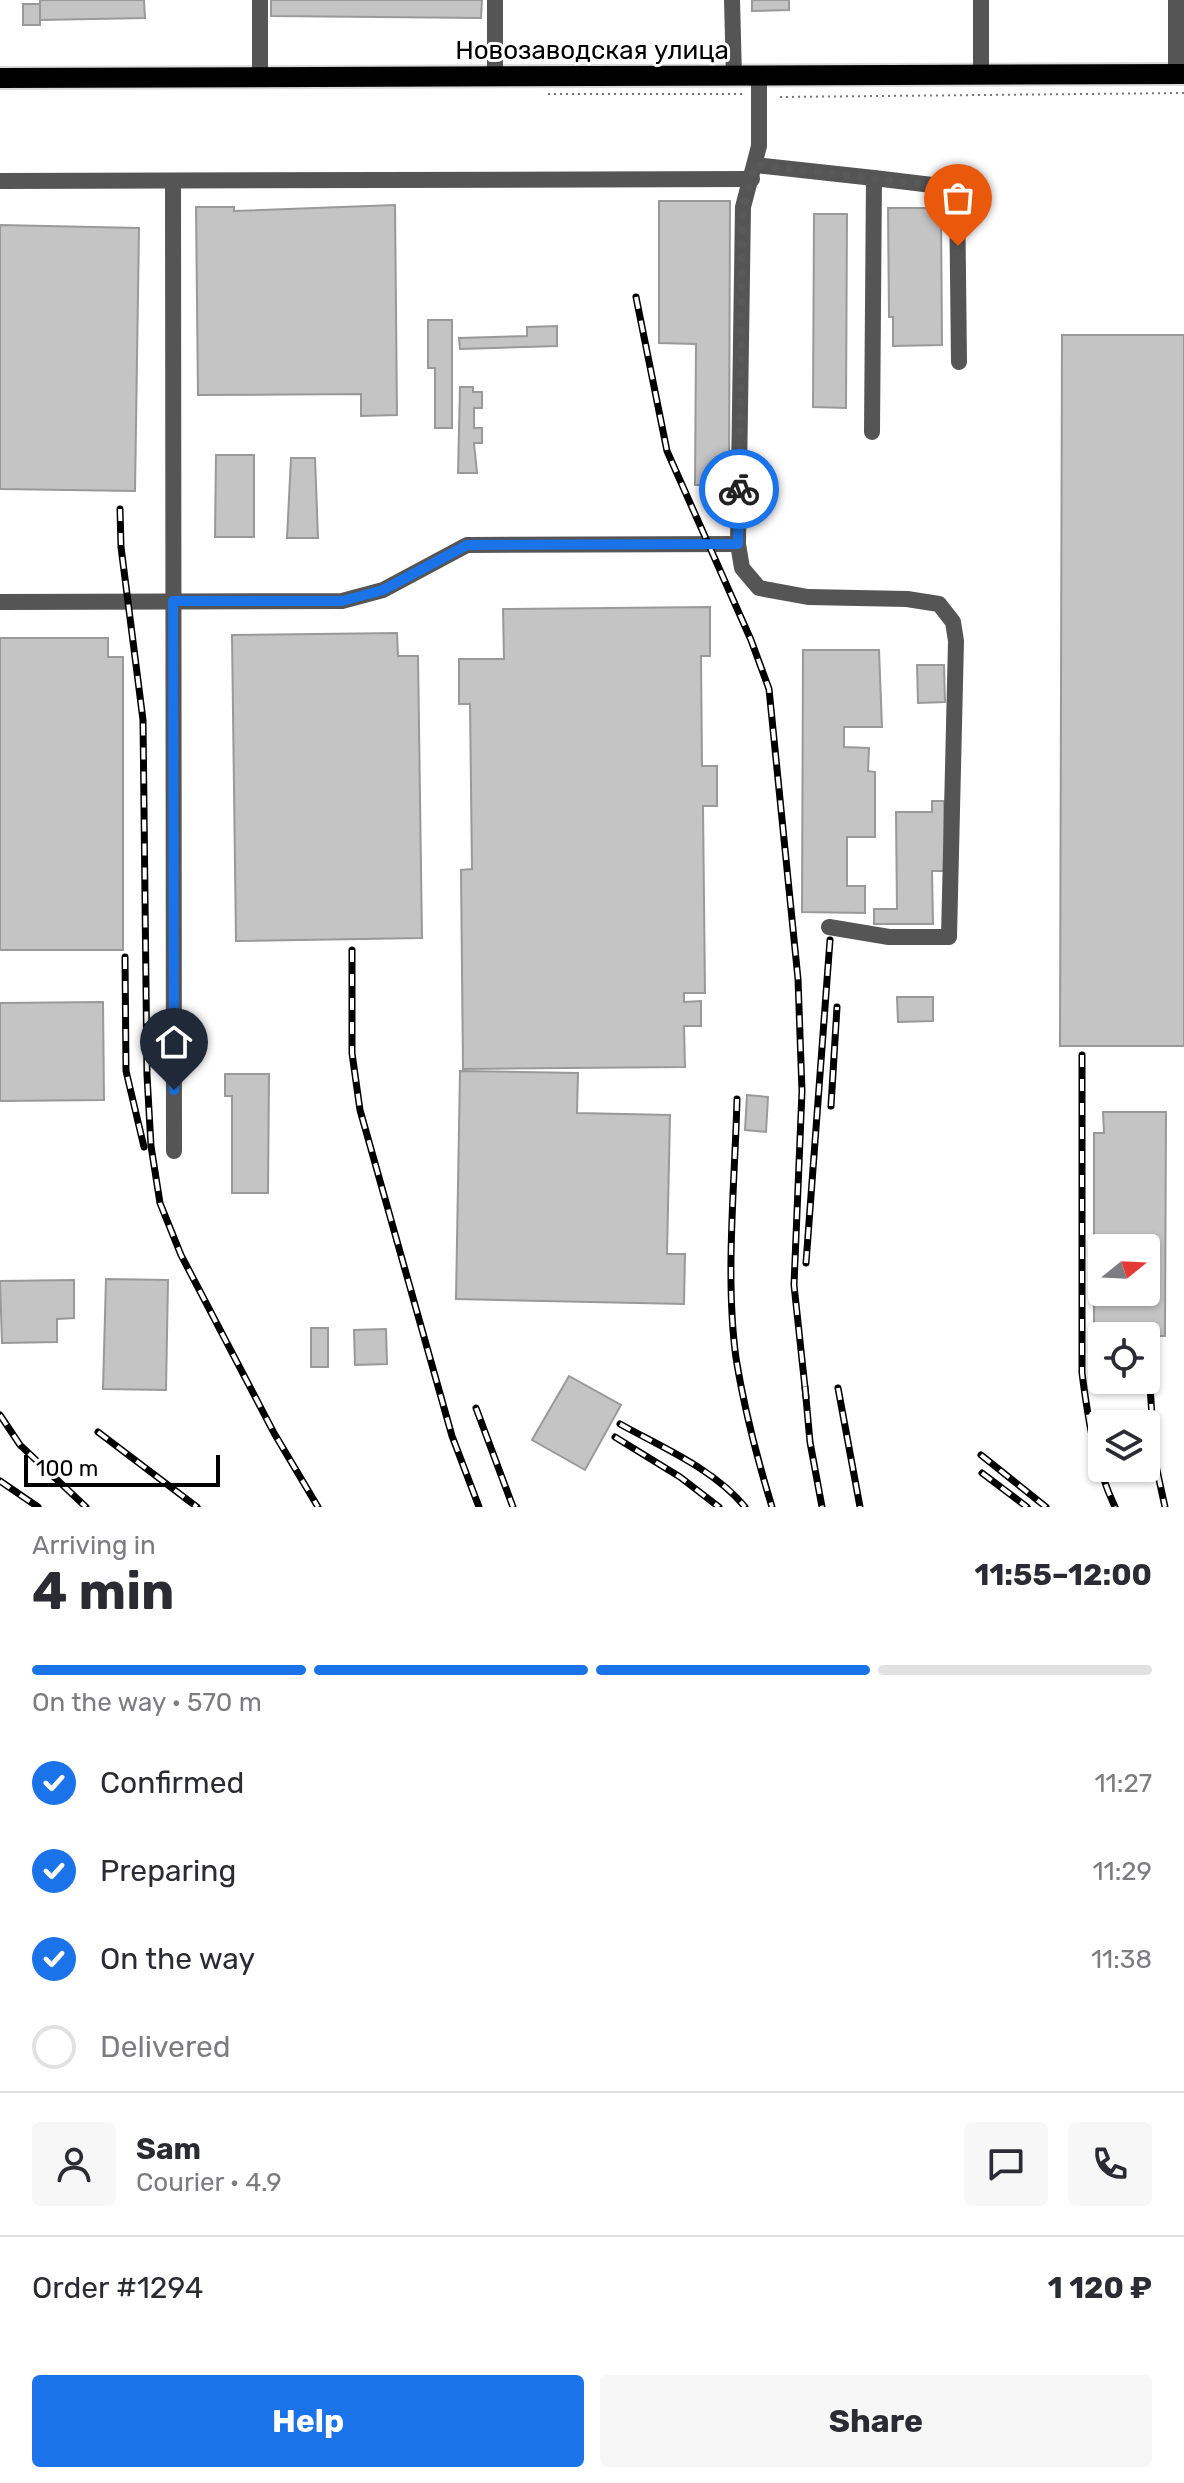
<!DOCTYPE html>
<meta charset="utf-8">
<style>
body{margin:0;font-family:Rubik,sans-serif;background:#f7f7f7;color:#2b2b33;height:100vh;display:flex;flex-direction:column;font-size:30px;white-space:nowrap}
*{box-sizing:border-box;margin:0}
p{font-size:26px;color:#7c7c81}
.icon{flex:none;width:44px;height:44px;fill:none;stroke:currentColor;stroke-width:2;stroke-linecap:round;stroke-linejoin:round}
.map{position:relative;height:1507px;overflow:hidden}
.side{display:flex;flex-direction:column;background:#fff;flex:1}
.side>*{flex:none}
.needle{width:52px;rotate:72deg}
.tools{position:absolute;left:1088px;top:1234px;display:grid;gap:16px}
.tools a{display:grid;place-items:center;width:72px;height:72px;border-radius:8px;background:#fff;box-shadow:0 2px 6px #0004;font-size:40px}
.scale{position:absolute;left:24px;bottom:20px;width:196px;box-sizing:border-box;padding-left:8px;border:4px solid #000;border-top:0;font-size:22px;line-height:28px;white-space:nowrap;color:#000;-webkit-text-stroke:6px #fff;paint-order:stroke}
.pin{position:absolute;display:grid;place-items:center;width:68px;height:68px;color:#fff;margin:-82px -34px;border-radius:50% 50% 50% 0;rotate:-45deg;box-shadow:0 0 8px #0007}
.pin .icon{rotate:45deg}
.courier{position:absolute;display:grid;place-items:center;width:80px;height:80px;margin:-40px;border:6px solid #1a73e8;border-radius:50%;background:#fff;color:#222;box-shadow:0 2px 10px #0007}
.headline em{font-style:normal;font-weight:700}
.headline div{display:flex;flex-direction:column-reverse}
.headline{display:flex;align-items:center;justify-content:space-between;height:136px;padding:0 32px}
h1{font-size:52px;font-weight:700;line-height:60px}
.bar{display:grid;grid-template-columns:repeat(4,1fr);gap:12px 8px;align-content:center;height:96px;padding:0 32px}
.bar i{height:10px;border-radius:6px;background:#e1e1e2}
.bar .on{background:#1a73e8}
.bar p{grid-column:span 4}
.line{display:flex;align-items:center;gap:20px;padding:0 32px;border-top:2px solid #e1e1e2}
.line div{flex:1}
.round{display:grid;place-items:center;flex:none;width:84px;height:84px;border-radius:8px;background:#f7f7f7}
ol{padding:0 32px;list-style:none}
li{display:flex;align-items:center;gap:24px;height:88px}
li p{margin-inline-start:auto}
li .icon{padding:8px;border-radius:50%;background:#1a73e8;color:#fff;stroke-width:4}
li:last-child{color:#7c7c81}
li i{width:44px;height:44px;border:4px solid #e1e1e2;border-radius:50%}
.primary-button{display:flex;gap:16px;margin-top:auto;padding:16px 32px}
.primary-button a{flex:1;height:92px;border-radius:8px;background:#1a73e8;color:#fff;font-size:32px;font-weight:700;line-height:92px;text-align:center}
.primary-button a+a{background:#f7f7f7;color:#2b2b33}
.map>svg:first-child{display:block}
.building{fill:#c4c4c4;stroke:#999;stroke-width:2;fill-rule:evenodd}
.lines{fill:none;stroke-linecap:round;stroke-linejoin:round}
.major-casing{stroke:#dbdbdb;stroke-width:24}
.path{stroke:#777;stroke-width:2;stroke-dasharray:2 4;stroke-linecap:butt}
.minor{stroke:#555;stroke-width:16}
.major{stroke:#000;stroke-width:20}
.rail-casing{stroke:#000;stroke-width:7}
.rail{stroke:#fff;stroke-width:4;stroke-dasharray:12;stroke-linecap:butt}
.done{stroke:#595959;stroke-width:8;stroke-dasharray:0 14.4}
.route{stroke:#1a73e8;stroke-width:10}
.labels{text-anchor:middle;stroke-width:6;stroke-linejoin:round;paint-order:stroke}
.street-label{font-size:26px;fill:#000;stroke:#fff}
</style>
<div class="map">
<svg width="1184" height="1507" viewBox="0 0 1184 1507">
<rect width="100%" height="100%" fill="#fff"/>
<g class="building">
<polygon points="40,0 144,0 145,18 40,20"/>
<polygon points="271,0 482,0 481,18 271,16"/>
<polygon points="752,0 789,0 789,10 752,11"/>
<rect x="23" y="4" width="17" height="21"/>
<polygon points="659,201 730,201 729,485 695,485 696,344 659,343"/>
<polygon points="395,205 397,415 361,416 361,394 198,395 196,207 234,207 234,211"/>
<polygon points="888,208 941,208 942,345 893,346 893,317 889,317"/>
<polygon points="814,214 847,214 846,408 813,407"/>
<polygon points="0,225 139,228 135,491 0,489"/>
<polygon points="428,320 452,320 452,428 435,428 435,368 428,368"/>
<polygon points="557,326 557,346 460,349 459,338 527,336 527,327"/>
<polygon points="1062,335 1184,335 1184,1046 1060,1046"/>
<polygon points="460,387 473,387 473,392 482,392 482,408 474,408 474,428 482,428 482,443 474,443 477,473 458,473"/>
<polygon points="216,455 254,455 254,537 215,537"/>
<polygon points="291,458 315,458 318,538 287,538"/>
<polygon points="710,607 710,656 701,656 702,766 717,766 717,806 703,806 705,993 684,993 684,1002 701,1001 701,1026 684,1026 685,1067 463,1069 461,870 472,869 470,704 459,704 459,659 504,659 503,609"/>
<polygon points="397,633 398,656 418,656 422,938 236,941 232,635"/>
<polygon points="0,638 108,638 108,657 123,657 123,950 0,950"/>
<polygon points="803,650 879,650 882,727 844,727 844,747 869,748 868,771 875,772 875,837 847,837 847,886 865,886 865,913 802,912"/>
<polygon points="917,665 944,665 945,702 918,703"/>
<polygon points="932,801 944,801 945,871 932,871 933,924 874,924 874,909 897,909 896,812 932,812"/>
<polygon points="897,997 933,997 933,1021 898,1022"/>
<polygon points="103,1002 104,1100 0,1101 0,1003"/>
<polygon points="460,1071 578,1073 577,1113 670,1115 667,1254 685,1254 684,1304 456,1299"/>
<polygon points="225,1074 269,1074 268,1193 232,1193 232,1096 225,1096"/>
<polygon points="747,1095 768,1097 766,1132 745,1130"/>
<path d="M1103,1112h63l-1,224h-71v-203h10zM1102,1248h44v44h-44z"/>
<polygon points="106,1279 168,1280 166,1390 103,1389"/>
<polygon points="74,1280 74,1318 57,1319 57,1342 2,1343 0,1281"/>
<rect x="311" y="1328" width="17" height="39"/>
<polygon points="386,1329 387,1364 355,1365 354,1330"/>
<polygon points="569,1376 621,1405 585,1470 532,1440"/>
</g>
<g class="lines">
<g class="major-casing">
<polyline id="major" points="0,78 1184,74"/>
</g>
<g class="path">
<polyline points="548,94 746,94"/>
<polyline points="780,97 1184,93"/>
</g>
<g class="minor">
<polyline points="260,0 260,77"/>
<polyline points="495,0 495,77"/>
<polyline points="732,0 734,76"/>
<polyline points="1176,0 1176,74"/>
<polyline points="981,75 981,0"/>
<polyline points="759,76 759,146 743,207 738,544 742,568 759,588 808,597 907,599 939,604 953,622 956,641 949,937 889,937 829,927"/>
<polyline points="755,165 874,178 872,432"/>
<polyline points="874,178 957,188 959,362"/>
<polyline points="0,181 752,179"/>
<polyline points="173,181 174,1151"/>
<polyline points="0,602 342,601 383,590 467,545 738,544"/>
</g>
<use href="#major" class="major"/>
<g class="rail-casing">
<g id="rail">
<polyline points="636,297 667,451 751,640 769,689 798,979 802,1091 794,1285 806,1397"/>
<polyline points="120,509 121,547 143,720 147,1075 151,1146 160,1203 181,1255 274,1433 318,1507"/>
<polyline points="352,950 352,1053 360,1110 452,1436 479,1507"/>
<polyline points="125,957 126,1071 144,1147"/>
<path d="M1082,1055v318c6,46 13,92 33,134"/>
<path d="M737,1099c-2,82 -12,179 -1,259 8,50 21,100 36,149"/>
<polyline points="831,1106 837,1007"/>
<polyline points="806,1263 830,940"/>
<polyline points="1148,1356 1155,1461 1165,1507"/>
<polyline points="805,1387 810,1442 822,1507"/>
<polyline points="838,1388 860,1507"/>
<polyline points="476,1408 513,1507"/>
<polyline points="0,1415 20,1445 86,1507"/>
<path d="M620,1424c43,24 94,45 125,83"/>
<polyline points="98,1432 197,1507"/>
<polyline points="615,1437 680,1477 719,1507"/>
<polyline points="981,1455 1046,1507"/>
<polyline points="982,1473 1027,1507"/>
<polyline points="0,1481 38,1507"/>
</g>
</g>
<use href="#rail" class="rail"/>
</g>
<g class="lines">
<polyline class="done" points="739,489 743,207 755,165 957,188 958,246"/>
<polyline class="route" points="174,1090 173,601 342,601 383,590 467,545 738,544 739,489"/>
</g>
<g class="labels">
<g class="street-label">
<text x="592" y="59">Новозаводская улица</text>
</g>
</g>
</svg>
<div class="tools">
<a><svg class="needle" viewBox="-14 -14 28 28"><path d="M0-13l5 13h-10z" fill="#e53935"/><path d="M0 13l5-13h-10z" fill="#7c7c81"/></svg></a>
<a><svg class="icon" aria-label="locate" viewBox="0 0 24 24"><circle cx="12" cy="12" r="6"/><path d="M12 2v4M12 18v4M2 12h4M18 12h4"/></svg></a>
<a><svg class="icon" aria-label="layers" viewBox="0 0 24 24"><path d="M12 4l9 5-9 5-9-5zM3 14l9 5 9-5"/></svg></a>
</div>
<div class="scale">100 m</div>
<div class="pin" style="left:958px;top:246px;background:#ea580c"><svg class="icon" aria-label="bag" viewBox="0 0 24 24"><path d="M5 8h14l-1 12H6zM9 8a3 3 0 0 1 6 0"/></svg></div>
<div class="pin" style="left:174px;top:1090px;background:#1f2937"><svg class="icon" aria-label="home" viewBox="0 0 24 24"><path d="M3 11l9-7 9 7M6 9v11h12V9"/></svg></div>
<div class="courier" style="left:739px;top:489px"><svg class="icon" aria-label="bike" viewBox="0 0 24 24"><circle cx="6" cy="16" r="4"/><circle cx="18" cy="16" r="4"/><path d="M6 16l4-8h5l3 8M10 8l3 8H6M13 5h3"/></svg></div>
</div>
<section class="side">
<div class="headline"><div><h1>4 min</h1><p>Arriving in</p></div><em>11:55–12:00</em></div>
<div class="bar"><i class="on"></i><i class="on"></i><i class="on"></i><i></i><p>On the way · 570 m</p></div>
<ol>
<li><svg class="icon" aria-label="check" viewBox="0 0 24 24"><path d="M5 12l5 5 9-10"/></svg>Confirmed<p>11:27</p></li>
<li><svg class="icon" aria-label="check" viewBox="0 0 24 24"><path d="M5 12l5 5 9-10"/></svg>Preparing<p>11:29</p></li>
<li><svg class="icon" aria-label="check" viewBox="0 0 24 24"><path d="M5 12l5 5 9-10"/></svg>On the way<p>11:38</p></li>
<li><i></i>Delivered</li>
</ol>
<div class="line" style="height:144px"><a class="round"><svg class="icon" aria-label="person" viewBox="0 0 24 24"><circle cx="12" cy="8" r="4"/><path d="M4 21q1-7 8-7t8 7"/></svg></a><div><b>Sam</b><p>Courier · 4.9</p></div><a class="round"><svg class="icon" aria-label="chat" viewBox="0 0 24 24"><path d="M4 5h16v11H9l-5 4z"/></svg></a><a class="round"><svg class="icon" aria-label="phone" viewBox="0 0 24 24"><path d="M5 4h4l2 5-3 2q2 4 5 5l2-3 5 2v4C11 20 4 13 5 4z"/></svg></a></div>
<div class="line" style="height:104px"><div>Order #1294</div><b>1 120 ₽</b></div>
<div class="primary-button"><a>Help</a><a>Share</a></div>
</section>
